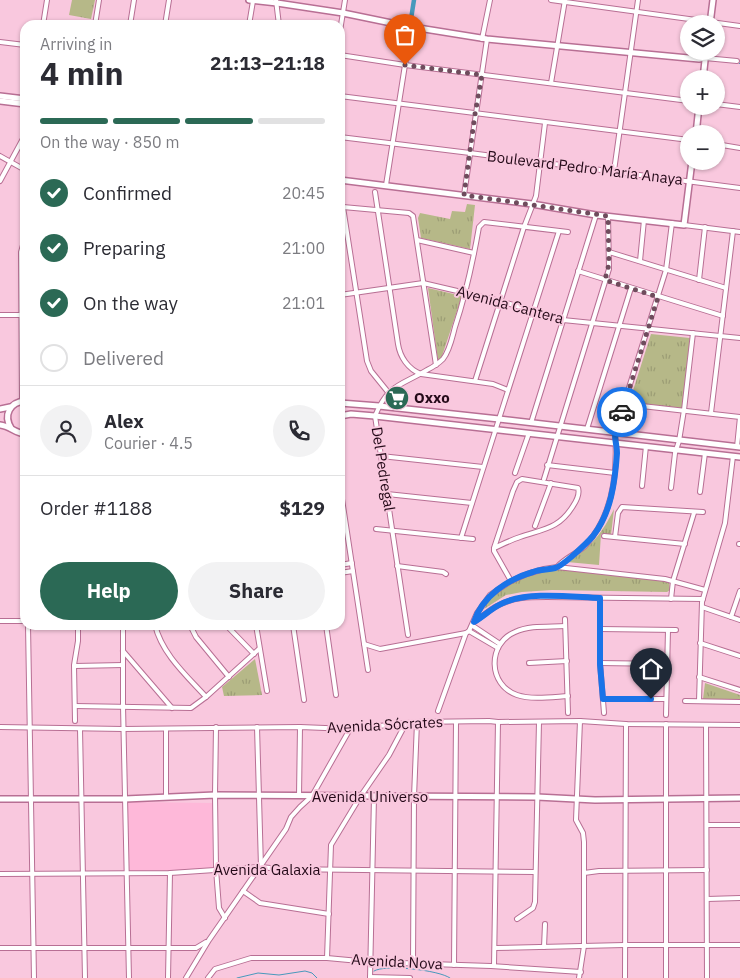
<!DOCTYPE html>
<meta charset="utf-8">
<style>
body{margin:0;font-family:"IBM Plex Sans",sans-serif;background:#f2f2f3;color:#2b2b33;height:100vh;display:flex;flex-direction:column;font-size:19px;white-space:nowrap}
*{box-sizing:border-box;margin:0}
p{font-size:16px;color:#7c7c81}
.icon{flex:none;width:28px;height:28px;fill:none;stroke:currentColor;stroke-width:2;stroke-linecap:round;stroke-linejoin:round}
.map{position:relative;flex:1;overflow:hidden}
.details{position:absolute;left:20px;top:20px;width:325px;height:610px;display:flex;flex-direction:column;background:#fff;border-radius:15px;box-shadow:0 1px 4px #0004}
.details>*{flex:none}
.tools{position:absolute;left:680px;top:15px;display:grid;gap:10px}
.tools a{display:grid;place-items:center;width:45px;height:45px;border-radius:50%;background:#fff;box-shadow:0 1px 4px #0004;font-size:25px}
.pin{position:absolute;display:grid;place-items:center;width:42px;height:42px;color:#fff;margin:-51px -21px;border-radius:50% 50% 50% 0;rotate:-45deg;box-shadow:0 0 5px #0007}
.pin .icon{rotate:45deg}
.courier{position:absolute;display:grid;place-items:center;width:50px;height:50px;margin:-25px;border:4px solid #1a73e8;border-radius:50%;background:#fff;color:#222;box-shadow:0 1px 6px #0007}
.overview em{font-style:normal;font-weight:800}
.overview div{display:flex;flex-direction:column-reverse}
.overview{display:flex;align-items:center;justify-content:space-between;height:85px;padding:0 20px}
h1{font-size:32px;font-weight:800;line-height:38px}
.bar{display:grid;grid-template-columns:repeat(4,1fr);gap:8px 5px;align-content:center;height:60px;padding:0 20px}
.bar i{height:6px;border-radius:4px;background:#e1e1e2}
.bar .on{background:#2b6955}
.bar p{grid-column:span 4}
.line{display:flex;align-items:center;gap:12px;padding:0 20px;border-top:1px solid #e1e1e2}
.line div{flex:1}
.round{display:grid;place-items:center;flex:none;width:52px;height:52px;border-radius:26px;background:#f2f2f3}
ol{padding:0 20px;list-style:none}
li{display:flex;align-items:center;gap:15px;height:55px}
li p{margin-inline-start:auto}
li .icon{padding:5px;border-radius:50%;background:#2b6955;color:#fff;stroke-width:4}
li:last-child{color:#7c7c81}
li i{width:28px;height:28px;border:2px solid #e1e1e2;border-radius:50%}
.button{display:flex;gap:10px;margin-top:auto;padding:10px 20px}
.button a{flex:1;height:58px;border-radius:30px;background:#2b6955;color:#fff;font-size:20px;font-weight:800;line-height:58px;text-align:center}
.button a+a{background:#f2f2f3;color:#2b2b33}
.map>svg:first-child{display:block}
.built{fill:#feb8d9}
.park{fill:url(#park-tufts)}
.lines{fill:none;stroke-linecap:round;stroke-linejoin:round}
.stream{stroke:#4899bc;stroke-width:1}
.canal{stroke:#4899bc;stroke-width:4.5}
.street-casing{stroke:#b86f94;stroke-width:6}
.secondary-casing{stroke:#b86f94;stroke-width:8}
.street{stroke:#fff;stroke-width:4}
.secondary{stroke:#fff;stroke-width:5}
.done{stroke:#6f4c5d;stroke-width:5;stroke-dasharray:0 9}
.route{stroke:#1a73e8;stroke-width:6}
.labels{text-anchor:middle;stroke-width:4;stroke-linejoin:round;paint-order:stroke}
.street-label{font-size:15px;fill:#240918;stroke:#f9c8de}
.poi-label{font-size:15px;font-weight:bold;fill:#240918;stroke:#f9c8de;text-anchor:start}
</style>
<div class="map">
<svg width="740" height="978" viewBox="0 0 740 978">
<defs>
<pattern id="park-tufts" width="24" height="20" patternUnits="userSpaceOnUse" patternTransform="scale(1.25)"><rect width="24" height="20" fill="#b6b888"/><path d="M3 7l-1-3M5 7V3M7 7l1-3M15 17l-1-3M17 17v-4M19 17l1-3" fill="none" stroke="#9c9d75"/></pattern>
</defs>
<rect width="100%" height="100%" fill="#f9c8de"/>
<polygon class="built" points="127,802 212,803 212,870 127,871"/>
<g class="park">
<polygon points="72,0 95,0 91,19 69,15"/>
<polygon points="467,204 475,205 470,249 421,238 418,218 420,213 450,219 452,211 465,212"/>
<polygon points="428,288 462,296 441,359 438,361"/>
<polygon points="651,334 690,338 682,409 629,403"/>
<path d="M614,509l-3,26 -10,-1 -2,31 -32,-3c23,-13 36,-30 47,-53z"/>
<path d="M560,566l109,15 1,9 -3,2 -115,-2 -30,2 -16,3 -22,14c13,-29 49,-35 76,-43z"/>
<polygon points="255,659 262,695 224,696 222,687"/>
<polygon points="705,683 740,695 740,700 703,699"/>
</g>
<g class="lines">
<g class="stream">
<polyline points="738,62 740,64"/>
<path d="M374,971c11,-7 65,-1 76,7"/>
<polyline points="237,978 258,973 279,975 305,971 312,973 317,978"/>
</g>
<polyline class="canal" points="411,19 414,0"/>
<g class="street-casing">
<g id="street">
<polyline points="276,0 279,25"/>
<polyline points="551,0 740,26"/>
<polyline points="43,25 47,0"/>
<polyline points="95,25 99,0"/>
<polyline points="130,25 134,0"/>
<polyline points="165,25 169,0"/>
<polyline points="249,25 253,1"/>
<polyline points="340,31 345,0"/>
<polyline points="482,39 490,0"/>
<polyline points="0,42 25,45"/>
<polyline points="340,55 405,65 689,101"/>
<polyline points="705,58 737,61"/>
<polyline points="551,83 565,0"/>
<polyline points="340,96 689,140"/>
<polyline points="716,104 740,107"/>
<polyline points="340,137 470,153 740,188"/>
<polyline points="716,144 740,148"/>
<polyline points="0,156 25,170"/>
<polyline points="614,171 638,0"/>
<polyline points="0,181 25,135"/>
<polyline points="386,185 411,27"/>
<path d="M375,192l23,152c2,13 10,25 23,30l72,10 15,6"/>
<polyline points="464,195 487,39"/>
<polyline points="343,207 409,213 413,216 436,365"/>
<polyline points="343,207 367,361 371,371 388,392"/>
<polyline points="684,225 740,232"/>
<polyline points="417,240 474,253"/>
<polyline points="609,252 726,288"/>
<polyline points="640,261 644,220"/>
<polyline points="578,271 723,316"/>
<polyline points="699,280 705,227"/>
<polyline points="340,295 423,283 500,301 563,320 740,338"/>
<polyline points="0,315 22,315"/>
<polyline points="475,381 524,227 536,196 545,123"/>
<polyline points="22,401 21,252 25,238"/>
<polyline points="624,404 740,417"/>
<polyline points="711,413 733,231"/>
<polyline points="531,423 596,215"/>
<polyline points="587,429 631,288"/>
<polyline points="24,434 25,479"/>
<polyline points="737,447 740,417"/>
<polyline points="381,456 483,467"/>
<polyline points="547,465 615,473"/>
<polyline points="515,473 529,433"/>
<polyline points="544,479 609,269 608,216"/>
<polyline points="340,486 368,670"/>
<polyline points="642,486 646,446"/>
<polyline points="671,488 675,453 679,441 684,410 693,333"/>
<polyline points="700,492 705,453"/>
<polyline points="387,494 472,503"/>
<polyline points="535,526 551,483"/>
<polyline points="376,529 473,539"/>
<polyline points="604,536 685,544"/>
<polyline points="615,537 618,513 622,507 703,512"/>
<polyline points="461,538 559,231"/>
<polyline points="739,544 740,544"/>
<path d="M494,548c9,-4 17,-8 26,-11 23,-8 39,-8 53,-31 4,-6 7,-12 5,-18l-56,-9 -5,3 -4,9 -19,57v3l17,30"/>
<polyline points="340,565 352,563"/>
<polyline points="397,566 443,572 446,574"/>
<path d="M557,567c8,-9 19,-13 28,-21 28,-30 33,-74 30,-114l51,-162 6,-47"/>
<polyline points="340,573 353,571"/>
<polyline points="600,598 600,663 604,713"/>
<polyline points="671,599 673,581 694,513"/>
<polyline points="702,607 740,620"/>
<polyline points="731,617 740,591"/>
<polyline points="565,619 568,713"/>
<polyline points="0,621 25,621"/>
<path d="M474,622c8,-5 15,-12 23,-16 16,-9 33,-9 50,-9l156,2"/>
<polyline points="28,625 34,978"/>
<polyline points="123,625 123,706 129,978"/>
<path d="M155,625c7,29 32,51 51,72"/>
<polyline points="190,625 196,637 229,677"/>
<polyline points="226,625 254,654"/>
<polyline points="256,625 267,691"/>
<polyline points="293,625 304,700"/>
<polyline points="326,625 336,695"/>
<polyline points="473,626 500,644"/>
<path d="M565,626c-16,1 -35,-1 -50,6 -28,12 -27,53 2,63 15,5 35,2 51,1"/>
<polyline points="600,629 676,630"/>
<polyline points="469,631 498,648"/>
<path d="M408,635l-33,-219c13,-32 25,-30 52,-46 6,-3 11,-6 16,-11 7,-9 9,-21 12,-32 11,-33 18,-66 24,-100l5,-5 84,10"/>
<polyline points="700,643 740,656"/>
<polyline points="364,644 380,649 466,633"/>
<polyline points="123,651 172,708"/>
<polyline points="529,663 567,661"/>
<polyline points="600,663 667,664"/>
<polyline points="75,666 123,665"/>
<polyline points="699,677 740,690"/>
<polyline points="603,699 666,699"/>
<polyline points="685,701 740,702"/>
<polyline points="699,701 702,602 725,523 733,456"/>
<polyline points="75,706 191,708 206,697 259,649"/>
<polyline points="438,711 466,633 469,631 477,613 490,595 511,581 527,574 544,569 557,567 665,579 705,590"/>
<polyline points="666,715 668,630"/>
<polyline points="75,721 74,665 78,641 78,625"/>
<polyline points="666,724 666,978"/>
<polyline points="706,725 707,978"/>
<polyline points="0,727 123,729 300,727 350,729 417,722 489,721 498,722 580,721 626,724 740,725"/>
<polyline points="216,727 215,795 216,869 219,908 225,918"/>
<polyline points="257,727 261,867"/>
<polyline points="80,729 85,978"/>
<polyline points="166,729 166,796"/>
<polyline points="299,796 300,727"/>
<polyline points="707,825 740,825"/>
<polyline points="584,873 599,871 707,870"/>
<polyline points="0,874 170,873 261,867 279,869 535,872"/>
<polyline points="243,891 260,903 329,914"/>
<polyline points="707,899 740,898"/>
<polyline points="517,919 533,908 535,902 539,722"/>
<polyline points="544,947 545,924"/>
<polyline points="0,948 196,948 206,942"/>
<polyline points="495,948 624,945 740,945"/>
<polyline points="327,958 331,845 360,797 389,755 406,723"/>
<polyline points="413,963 414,797 417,722"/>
<polyline points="454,965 456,722"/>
<polyline points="494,966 498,722"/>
<polyline points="370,977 410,978"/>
<polyline points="168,978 170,873"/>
<polyline points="186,978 209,940 286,829 291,817 300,807 312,796 350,729"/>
<polyline points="208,978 215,969 251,958 327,958 370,962 491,966 581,972"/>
<polyline points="370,978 374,797"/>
<polyline points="579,978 584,946 584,842 583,833 576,820 580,721"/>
<polyline points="625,978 626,724"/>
</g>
</g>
<g class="secondary-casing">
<g id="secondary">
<polyline points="249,0 277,3 343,13 406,26 487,39 699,59 705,58"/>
<polyline points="710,24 713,0"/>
<polyline points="703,79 706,51"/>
<polyline points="0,96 25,99"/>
<polyline points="0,101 25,104"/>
<polyline points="696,134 699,106"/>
<polyline points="340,180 532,204 596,215 684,225 692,161"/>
<polyline points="340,403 379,406 499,419 740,447"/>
<polyline points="0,409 10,407"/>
<polyline points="340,416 351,414 375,416 740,457"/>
<path d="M0,425c10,1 15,8 25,9"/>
<path d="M11,428c-8,-13 -1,-26 14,-27"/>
<polyline points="0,799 125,799 215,795 537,797 595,800 740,798"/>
</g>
</g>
<use href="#street" class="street"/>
<use href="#secondary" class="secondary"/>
</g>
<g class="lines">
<polyline class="done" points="405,65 482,75 475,114 464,195 608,216 609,264 605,280 658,297 622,412"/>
<path class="route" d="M622,412c-3,7 -6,15 -7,22 0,7 2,13 2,19 -2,29 -6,60 -24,83 -6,7 -30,30 -38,32 -7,2 -15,1 -22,4 -25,7 -51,24 -59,50 10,-6 19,-15 29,-19 26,-12 69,-6 97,-5v66l3,35h48"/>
</g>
<defs>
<g id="supermarket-disc" transform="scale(1.25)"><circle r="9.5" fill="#2b6955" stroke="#f9c8de"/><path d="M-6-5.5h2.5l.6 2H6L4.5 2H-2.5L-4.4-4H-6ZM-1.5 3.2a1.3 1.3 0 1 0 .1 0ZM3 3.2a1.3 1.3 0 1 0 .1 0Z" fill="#fff"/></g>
</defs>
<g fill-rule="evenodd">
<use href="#supermarket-disc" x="397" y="398"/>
</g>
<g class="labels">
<g class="street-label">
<text transform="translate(585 168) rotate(7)" y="5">Boulevard Pedro María Anaya</text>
<text transform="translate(510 305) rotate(15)" y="5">Avenida Cantera</text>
<text transform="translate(383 469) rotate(81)" y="5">Del Pedregal</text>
<text transform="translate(385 725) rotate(-3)" y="5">Avenida Sócrates</text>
<text x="370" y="802">Avenida Universo</text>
<text x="267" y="875">Avenida Galaxia</text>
<text transform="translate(397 962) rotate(3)" y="5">Avenida Nova</text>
</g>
<g class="poi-label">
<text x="414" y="403">Oxxo</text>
</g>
</g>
</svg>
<div class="tools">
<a><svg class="icon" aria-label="layers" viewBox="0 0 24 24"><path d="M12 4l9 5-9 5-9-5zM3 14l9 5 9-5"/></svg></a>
<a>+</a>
<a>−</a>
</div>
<div class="pin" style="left:405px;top:65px;background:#ea580c"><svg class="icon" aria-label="bag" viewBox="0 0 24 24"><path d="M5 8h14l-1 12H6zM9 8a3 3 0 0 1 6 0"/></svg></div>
<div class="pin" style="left:651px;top:699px;background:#1f2937"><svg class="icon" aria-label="home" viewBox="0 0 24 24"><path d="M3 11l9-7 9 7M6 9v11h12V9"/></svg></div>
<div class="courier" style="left:622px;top:412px"><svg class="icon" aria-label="car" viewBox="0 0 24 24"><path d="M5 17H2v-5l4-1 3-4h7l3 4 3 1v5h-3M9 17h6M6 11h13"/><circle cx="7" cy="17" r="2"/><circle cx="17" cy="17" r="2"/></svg></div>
<section class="details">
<div class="overview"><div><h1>4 min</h1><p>Arriving in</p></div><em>21:13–21:18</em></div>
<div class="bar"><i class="on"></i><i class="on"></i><i class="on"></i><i></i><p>On the way · 850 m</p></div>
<ol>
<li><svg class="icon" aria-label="check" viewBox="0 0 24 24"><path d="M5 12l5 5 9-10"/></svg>Confirmed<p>20:45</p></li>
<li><svg class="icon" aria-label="check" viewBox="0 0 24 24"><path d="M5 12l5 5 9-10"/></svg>Preparing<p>21:00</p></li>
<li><svg class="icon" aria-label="check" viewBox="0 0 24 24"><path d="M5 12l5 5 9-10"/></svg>On the way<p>21:01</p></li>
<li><i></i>Delivered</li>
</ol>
<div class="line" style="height:90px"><a class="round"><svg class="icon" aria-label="person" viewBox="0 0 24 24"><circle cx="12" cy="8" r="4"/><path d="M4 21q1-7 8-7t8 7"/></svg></a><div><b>Alex</b><p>Courier · 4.5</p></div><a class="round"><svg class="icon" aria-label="phone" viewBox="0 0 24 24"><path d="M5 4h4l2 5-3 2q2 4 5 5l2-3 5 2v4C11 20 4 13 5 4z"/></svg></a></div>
<div class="line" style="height:65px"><div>Order #1188</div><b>$129</b></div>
<div class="button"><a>Help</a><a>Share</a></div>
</section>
</div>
